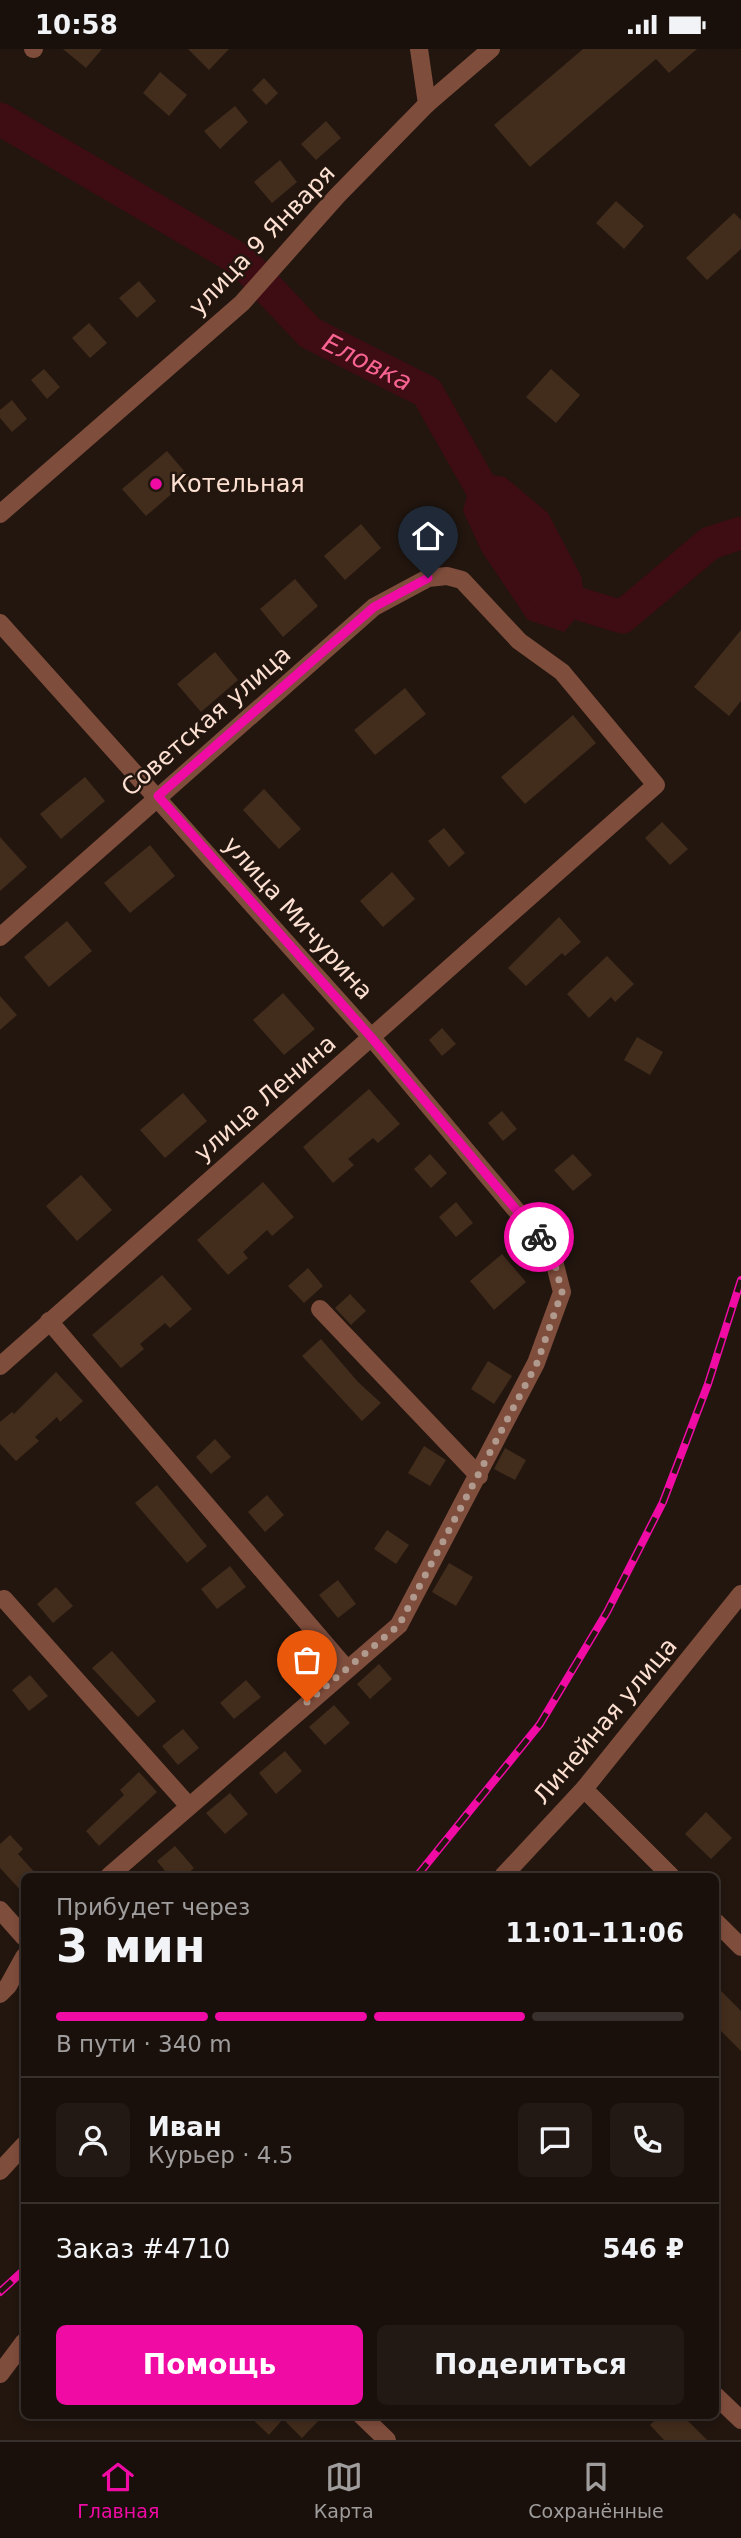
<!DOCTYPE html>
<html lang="ru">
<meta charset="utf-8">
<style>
body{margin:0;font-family:"DejaVu Sans",sans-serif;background:#231914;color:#f1f3f6;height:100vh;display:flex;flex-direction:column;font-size:26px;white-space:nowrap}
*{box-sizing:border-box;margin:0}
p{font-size:23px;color:#9f9d9d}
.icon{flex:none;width:38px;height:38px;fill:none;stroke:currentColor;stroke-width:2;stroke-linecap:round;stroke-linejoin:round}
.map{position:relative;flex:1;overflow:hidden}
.details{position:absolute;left:21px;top:1824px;width:698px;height:546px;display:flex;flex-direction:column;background:#1a100b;border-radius:10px;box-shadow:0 4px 10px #0003,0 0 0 2px #38302c}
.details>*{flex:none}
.pin{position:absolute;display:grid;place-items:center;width:60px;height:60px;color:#fff;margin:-72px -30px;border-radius:50% 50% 50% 0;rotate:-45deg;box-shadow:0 0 7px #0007}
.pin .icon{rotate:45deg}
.courier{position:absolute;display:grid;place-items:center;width:70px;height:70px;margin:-35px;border:5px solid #f00ba5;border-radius:50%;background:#fff;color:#222;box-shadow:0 2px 9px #0007}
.overview em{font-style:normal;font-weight:800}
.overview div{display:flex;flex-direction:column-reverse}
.overview{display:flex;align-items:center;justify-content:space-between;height:119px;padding:0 35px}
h1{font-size:46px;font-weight:800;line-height:52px}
.bar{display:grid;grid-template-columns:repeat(4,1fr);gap:10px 7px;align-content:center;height:84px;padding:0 35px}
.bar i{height:9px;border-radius:5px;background:#38302c}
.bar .selected{background:#f00ba5}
.bar p{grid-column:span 4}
.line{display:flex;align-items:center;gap:18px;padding:0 35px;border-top:2px solid #38302c}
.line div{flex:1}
.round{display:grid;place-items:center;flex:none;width:74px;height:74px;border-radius:10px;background:#231914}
.action{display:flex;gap:14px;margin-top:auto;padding:14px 35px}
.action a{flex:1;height:80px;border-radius:10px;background:#f00ba5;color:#fff;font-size:28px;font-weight:800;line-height:80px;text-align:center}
.action a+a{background:#231914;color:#f1f3f6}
.status{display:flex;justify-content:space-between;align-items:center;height:49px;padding:0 35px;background:#1a100b;direction:ltr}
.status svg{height:19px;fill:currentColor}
.dock{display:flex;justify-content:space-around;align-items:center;height:98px;border-top:2px solid #38302c;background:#1a100b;font-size:19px;color:#9f9d9d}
.dock a{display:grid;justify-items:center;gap:4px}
.dock .selected{color:#f00ba5}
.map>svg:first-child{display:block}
.water{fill:#3e0c13}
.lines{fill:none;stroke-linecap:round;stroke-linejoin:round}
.river{stroke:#3e0c13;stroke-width:33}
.building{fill:#422c1c}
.minor{stroke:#7f4d3c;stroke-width:18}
.rail-casing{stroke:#f00ba5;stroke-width:8}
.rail{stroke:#22160f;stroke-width:5;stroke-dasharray:16;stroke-linecap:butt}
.done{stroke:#b0998d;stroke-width:7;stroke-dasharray:0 12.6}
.route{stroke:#f00ba5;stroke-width:9}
.poi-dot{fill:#f00ba5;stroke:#22160f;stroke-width:2.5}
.labels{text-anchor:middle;stroke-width:5;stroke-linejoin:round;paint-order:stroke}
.street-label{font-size:24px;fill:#fde0d1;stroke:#22160f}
.poi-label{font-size:24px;fill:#fde0d1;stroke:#22160f;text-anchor:start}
.water-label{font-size:26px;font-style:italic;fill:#f86492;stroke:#22160f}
</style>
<div class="status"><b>10:58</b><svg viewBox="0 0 49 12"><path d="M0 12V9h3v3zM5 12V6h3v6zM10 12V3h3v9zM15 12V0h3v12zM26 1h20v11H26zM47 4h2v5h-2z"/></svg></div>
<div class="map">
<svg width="741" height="2391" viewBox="0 0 741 2391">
<rect width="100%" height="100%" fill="#22160f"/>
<polygon class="water" points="473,423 505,428 548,464 581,527 586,557 564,583 528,571 482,503 463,462"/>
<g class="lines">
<g class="river">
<path id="s1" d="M0,70l242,142 68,72 117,59 68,120"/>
<polyline points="544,544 622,568 710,494 741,484"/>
</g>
</g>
<g class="building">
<polygon points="63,0 102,0 86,19"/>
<polygon points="188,0 229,0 209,21"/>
<polygon points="583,0 697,0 669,24 656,10 530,118 494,76"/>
<polygon points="160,23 187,46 169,67 143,44"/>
<polygon points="264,29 278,44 266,56 252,41"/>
<polygon points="235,57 248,73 220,100 204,82"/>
<polygon points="326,72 341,89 316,111 301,95"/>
<polygon points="280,111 297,133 272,154 254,133"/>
<polygon points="616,152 644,177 624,200 596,174"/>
<polygon points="734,164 741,171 741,200 707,231 686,209"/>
<polygon points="139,232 156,252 137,269 119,249"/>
<polygon points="89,274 107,294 90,309 72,289"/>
<polygon points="44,320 60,338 47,350 31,331"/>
<polygon points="551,320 580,346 556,374 526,348"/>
<polygon points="12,351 27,370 12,383 0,369 0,361"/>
<polygon points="167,402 190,429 146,467 122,440"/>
<polygon points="361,475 381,499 345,531 324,507"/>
<polygon points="295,530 318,557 283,588 260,560"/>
<polygon points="741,581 741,652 729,667 694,638"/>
<polygon points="215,603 238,631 201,663 177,635"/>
<polygon points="405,639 426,665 375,706 354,681"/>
<polygon points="573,666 596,694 525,755 501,728"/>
<polygon points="85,728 105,752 61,790 40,765"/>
<polygon points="264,740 301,780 279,800 243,761"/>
<polygon points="662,773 688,800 670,816 645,789"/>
<polygon points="444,779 465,804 449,818 428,792"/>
<polygon points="0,788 27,818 0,842"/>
<polygon points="150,796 175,827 130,864 104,834"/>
<polygon points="392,823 415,850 383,878 360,852"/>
<polygon points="559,868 581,893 565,907 562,904 526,937 508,919"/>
<polygon points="67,872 92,902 49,938 24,908"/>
<polygon points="607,907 634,935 615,953 611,948 589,969 567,945"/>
<polygon points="283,944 315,980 284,1006 253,971"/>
<polygon points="0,947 17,966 0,981"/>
<polygon points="442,979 456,995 442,1007 429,991"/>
<polygon points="637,988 663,1003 650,1026 624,1011"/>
<polygon points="369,1040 400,1075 378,1094 373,1089 348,1110 354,1116 333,1134 303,1098"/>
<polygon points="183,1044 207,1072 165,1109 140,1081"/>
<polygon points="502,1062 517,1080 503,1092 488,1074"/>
<polygon points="430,1105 447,1124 431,1139 414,1120"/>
<polygon points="573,1105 592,1126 573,1142 554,1121"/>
<polygon points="81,1126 112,1161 77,1192 46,1157"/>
<polygon points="263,1133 294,1168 272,1187 267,1181 243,1203 248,1209 228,1226 197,1191"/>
<polygon points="456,1153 473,1174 456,1188 439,1168"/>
<polygon points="502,1205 526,1233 494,1261 470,1232"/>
<polygon points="308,1219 323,1237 304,1254 288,1237"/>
<polygon points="162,1226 192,1260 170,1279 165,1274 140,1295 144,1300 121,1319 92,1286"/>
<polygon points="350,1245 366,1262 351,1276 335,1259"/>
<polygon points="321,1290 358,1333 381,1354 362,1372 302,1307"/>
<polygon points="488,1312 512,1327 494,1355 471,1340"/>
<polygon points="56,1323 83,1352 60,1373 57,1368 35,1388 39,1392 16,1412 0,1395 0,1373 12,1363 14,1365"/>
<polygon points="215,1390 231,1408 211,1425 196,1408"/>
<polygon points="424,1397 446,1411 430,1437 408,1424"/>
<polygon points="505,1399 526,1411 515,1431 494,1420"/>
<polygon points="157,1436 207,1497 187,1514 135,1454"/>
<polygon points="267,1446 284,1466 265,1483 248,1463"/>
<polygon points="387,1481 409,1496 396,1515 374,1500"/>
<polygon points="449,1514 473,1528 456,1557 432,1543"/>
<polygon points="230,1517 246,1538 217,1560 201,1540"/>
<polygon points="338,1531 356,1555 338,1569 319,1546"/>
<polygon points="56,1538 73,1557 53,1574 37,1555"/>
<polygon points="301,1594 315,1611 292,1631 277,1614"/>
<polygon points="112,1602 156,1652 138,1668 92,1619"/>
<polygon points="379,1615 392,1630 370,1650 357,1635"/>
<polygon points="30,1626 48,1647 29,1662 12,1641"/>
<polygon points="246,1631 261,1648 234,1670 220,1654"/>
<polygon points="334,1656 350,1674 325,1696 309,1678"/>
<polygon points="183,1680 199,1699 178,1716 162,1697"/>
<polygon points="285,1702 302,1722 276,1745 259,1724"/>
<polygon points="139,1723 157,1743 99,1797 86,1782 124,1746 120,1741"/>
<polygon points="230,1744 248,1765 225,1785 206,1764"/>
<polygon points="706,1763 732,1789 711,1810 685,1785"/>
<polygon points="10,1786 23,1800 18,1805 38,1827 24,1827 24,1845 0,1819 0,1795"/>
<polygon points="175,1797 194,1819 185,1827 169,1827 157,1812"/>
<polygon points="716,1937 741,1962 741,2002 716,1977"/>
<polygon points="248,2366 324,2366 302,2389 283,2370 269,2386"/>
<polygon points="660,2366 682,2366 707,2391 664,2391 650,2376"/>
</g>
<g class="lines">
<g class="minor">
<polyline points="33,0 34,0"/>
<polyline points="419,0 427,55"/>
<polyline points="0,465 242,254 337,147 427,55 491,0"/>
<polyline points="0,574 371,988 552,1204 562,1243 536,1314 399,1576 109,1827"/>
<polyline points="0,888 374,558 428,529 447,527 462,531 519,592 562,623 656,736 0,1317"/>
<polyline points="320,1260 479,1427"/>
<polyline points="49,1272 346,1619"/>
<polyline points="4,1550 188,1756"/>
<polyline points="584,1740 671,1827"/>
<polyline points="503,1827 584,1740 741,1545"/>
<polyline points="0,1861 24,1888"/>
<polyline points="716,1873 741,1898"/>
<polyline points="0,1945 8,1937 24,1908"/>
<polyline points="0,2122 24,2096"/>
<polyline points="0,2325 24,2293"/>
<polyline points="716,2347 741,2371"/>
<polyline points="361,2366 387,2391"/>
</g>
<g class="rail-casing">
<g id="rail">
<polyline points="417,1827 540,1675 607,1563 663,1453 708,1335 741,1231"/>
<polyline points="0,2243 24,2221"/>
</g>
</g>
<use href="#rail" class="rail"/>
</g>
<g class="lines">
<polyline class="done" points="307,1653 399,1576 537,1314 562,1243 552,1204 539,1188"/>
<polyline class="route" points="428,529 374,558 158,747 371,988 539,1188"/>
</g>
<circle class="poi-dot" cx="156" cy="435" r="7"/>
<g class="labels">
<g class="street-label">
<text transform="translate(262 191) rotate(-46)" y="8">улица 9 Января</text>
<text transform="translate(206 672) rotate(-41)" y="8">Советская улица</text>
<text transform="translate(298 869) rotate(48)" y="8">улица Мичурина</text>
<text transform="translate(265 1049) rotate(-41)" y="8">улица Ленина</text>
<text transform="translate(605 1672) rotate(-50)" y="8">Линейная улица</text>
</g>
<g class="poi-label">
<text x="170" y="443">Котельная</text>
</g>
<g class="water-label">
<text dy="9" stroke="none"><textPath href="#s1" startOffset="444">Еловка</textPath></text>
</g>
</g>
</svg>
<div class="pin" style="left:307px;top:1653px;background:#ea580c"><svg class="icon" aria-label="bag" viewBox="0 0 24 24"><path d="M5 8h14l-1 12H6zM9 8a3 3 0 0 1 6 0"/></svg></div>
<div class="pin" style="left:428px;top:529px;background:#1f2937"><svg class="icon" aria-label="home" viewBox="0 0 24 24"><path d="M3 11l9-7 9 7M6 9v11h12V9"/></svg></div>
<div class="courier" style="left:539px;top:1188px"><svg class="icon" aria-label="bike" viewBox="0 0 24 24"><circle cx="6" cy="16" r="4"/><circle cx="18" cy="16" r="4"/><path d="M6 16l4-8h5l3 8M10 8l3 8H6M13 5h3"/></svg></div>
<section class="details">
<div class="overview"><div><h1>3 мин</h1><p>Прибудет через</p></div><em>11:01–11:06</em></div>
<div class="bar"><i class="selected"></i><i class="selected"></i><i class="selected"></i><i></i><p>В пути · 340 m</p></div>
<div class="line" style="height:126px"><a class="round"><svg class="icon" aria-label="person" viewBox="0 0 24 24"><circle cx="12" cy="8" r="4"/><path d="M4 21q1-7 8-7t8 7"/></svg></a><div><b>Иван</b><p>Курьер · 4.5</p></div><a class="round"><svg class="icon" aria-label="chat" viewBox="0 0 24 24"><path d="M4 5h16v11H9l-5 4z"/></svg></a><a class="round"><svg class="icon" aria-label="phone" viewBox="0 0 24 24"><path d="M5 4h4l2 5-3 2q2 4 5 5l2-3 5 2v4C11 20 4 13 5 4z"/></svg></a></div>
<div class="line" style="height:91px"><div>Заказ #4710</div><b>546 ₽</b></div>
<div class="action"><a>Помощь</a><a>Поделиться</a></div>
</section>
</div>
<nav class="dock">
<a class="selected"><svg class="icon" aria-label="home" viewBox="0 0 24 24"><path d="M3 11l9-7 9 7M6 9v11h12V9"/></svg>Главная</a>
<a><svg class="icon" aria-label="map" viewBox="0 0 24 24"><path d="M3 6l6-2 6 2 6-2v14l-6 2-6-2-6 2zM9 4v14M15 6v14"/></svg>Карта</a>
<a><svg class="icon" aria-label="saved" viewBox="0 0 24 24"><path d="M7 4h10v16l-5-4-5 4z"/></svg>Сохранённые</a>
</nav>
